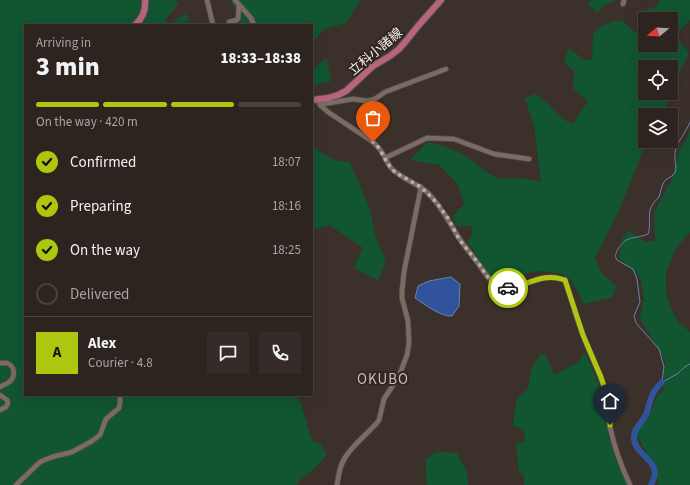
<!DOCTYPE html>
<meta charset="utf-8">
<style>
body{margin:0;font-family:"Source Sans 3","Noto Sans JP",sans-serif;background:#352c29;color:#f1f3f6;height:100vh;display:flex;flex-direction:column;font-size:15px;white-space:nowrap}
*{box-sizing:border-box;margin:0}
p{font-size:13px;color:#a7a4a5}
.icon{flex:none;width:22px;height:22px;fill:none;stroke:currentColor;stroke-width:2;stroke-linecap:round;stroke-linejoin:round}
.map{position:relative;flex:1;overflow:hidden}
.side{position:absolute;left:24px;top:24px;width:289px;height:372px;display:flex;flex-direction:column;background:#2d2420;border-radius:0px;box-shadow:0 4px 16px #0002,0 0 0 1px #48413e}
.side>*{flex:none}
.needle{width:26px;rotate:252deg}
.controls{position:absolute;left:638px;top:12px;display:grid;gap:8px}
.controls a{display:grid;place-items:center;width:40px;height:40px;border-radius:0px;background:#2d2420;box-shadow:0 4px 16px #0002,0 0 0 1px #48413e;font-size:20px}
.pin{position:absolute;display:grid;place-items:center;width:34px;height:34px;color:#fff;margin:-41px -17px;border-radius:50% 50% 50% 0;rotate:-45deg;box-shadow:0 0 4px #0007}
.pin .icon{rotate:45deg}
.courier{position:absolute;display:grid;place-items:center;width:40px;height:40px;margin:-20px;border:3px solid #adc610;border-radius:50%;background:#fff;color:#222;box-shadow:0 1px 5px #0007}
.head em{font-style:normal;font-weight:800}
.head div{display:flex;flex-direction:column-reverse}
.head{display:flex;align-items:center;justify-content:space-between;height:68px;padding:0 12px}
h1{font-size:26px;font-weight:800;line-height:30px}
.bar{display:grid;grid-template-columns:repeat(4,1fr);gap:6px 4px;align-content:center;height:48px;padding:0 12px}
.bar i{height:5px;border-radius:3px;background:#48413e}
.bar .selected{background:#adc610}
.bar p{grid-column:span 4}
.line{display:flex;align-items:center;gap:10px;padding:0 12px;border-top:1px solid #48413e}
.line div{flex:1}
.round{display:grid;place-items:center;flex:none;width:42px;height:42px;border-radius:0px;background:#352c29}
ol{padding:0 12px;list-style:none}
li{display:flex;align-items:center;gap:12px;height:44px}
li p{margin-inline-start:auto}
li .icon{padding:4px;border-radius:50%;background:#adc610;color:#111;stroke-width:4}
li:last-child{color:#a7a4a5}
li i{width:22px;height:22px;border:2px solid #48413e;border-radius:50%}
.map>svg:first-child{display:block}
.green{fill:#115531;fill-rule:evenodd}
.water{fill:#30539b;stroke:#6c82b4}
.lines{fill:none;stroke-linecap:round;stroke-linejoin:round}
.stream{stroke:#6c82b4;stroke-width:1}
.river{stroke:#30539b;stroke-width:6}
.minor-casing{stroke:#564c47;stroke-width:6}
.major-casing{stroke:#564c47;stroke-width:8}
.minor{stroke:#7a6c65;stroke-width:4.5}
.major{stroke:#b7647e;stroke-width:6}
.done{stroke:#b7ada9;stroke-width:4;stroke-dasharray:0 7.2}
.route{stroke:#adc610;stroke-width:5}
.labels{text-anchor:middle;stroke-width:4;stroke-linejoin:round;paint-order:stroke}
.street-label{font-size:13px;fill:#f9f1ed;stroke:#322620}
.quarter-label{font-size:15px;letter-spacing:1px;fill:#ccbdb5;stroke:#322620}
</style>
<div class="map">
<svg width="690" height="485" viewBox="0 0 690 485">
<rect width="100%" height="100%" fill="#3c302a"/>
<g class="green">
<polygon points="0,0 176,0 178,4 165,20 171,25 25,25 25,395 261,395 264,396 272,395 296,395 301,404 312,441 321,444 327,455 317,466 300,480 297,485 0,485"/>
<polygon points="232,0 361,0 346,23 324,29 312,43 312,25 239,25 241,16 232,5"/>
<polygon points="591,0 615,0 614,1 605,5 597,13 587,3"/>
<path d="M660,0h30v20l-14,15 13,18 -13,27 -5,13v-26h-26v26h26l-7,18 -3,4h-16v26h2c-16,39 -30,79 -52,116l5,14 16,15 -3,11 -29,7 -13,-24 -9,-6 -19,-3 -35,5h-18l-23,-35 5,-6v-9h-16l-3,-10 11,-12 -6,-19 -19,-20 -29,-5 18,-18 15,4 20,8 23,18 13,7 20,-1 22,4 -7,-56 -9,-27 9,-5c16,7 23,25 39,30l15,-23 -15,-12 1,-18 -10,-8 5,-15 15,12 8,-1c1,-7 0,-15 1,-22 2,-12 19,-15 28,-17l14,12 7,-1 -1,-19 7,-3 8,-2zM645,19h26v26h-26z"/>
<polygon points="187,14 189,19 185,25 171,25 180,16"/>
<polygon points="327,58 331,81 312,86 312,69 313,69"/>
<polygon points="690,130 690,232 676,248 666,273 666,293 671,308 678,322 690,332 690,485 657,485 659,480 641,442 631,429 650,413 658,394 663,392 665,360 640,319 644,296 640,277 619,258 622,239 628,231 645,242 655,241 654,212 668,186 671,183 680,148 687,138"/>
<polygon points="312,144 317,150 337,161 350,162 370,209 375,235 386,261 378,280 354,268 363,248 329,225 312,230"/>
<polygon points="585,352 605,399 609,438 627,485 524,485 524,475 519,472 516,444 525,442 524,430 513,426 515,408 517,399 528,389 531,369 541,354 546,355 554,375 578,362"/>
<polygon points="436,452 457,453 467,472 468,485 427,485 425,460"/>
</g>
<path class="water" d="M451,277l9,7 -1,22 -7,10c-11,1 -28,-12 -37,-18l3,-12 11,-5z"/>
<g class="lines">
<g class="stream">
<path d="M662,382l2,-15 -5,-18 -23,-26 -2,-7 6,-14 -3,-23 -4,-10 -16,-9c-2,-4 -2,-5 0,-9 9,-17 17,-11 31,-17 4,-10 -2,-21 5,-30 1,-3 4,-4 6,-7 2,-5 2,-11 5,-15 2,-4 7,-4 10,-8 4,-5 0,-14 1,-21 2,-12 11,-20 15,-31"/>
<polyline points="663,382 677,374 686,366 690,364"/>
</g>
<path class="river" d="M651,485c2,-4 4,-8 4,-12 -1,-15 -22,-20 -21,-37 1,-9 10,-15 13,-24 4,-14 4,-19 15,-30"/>
<g class="minor-casing">
<g id="minor">
<polyline points="207,0 213,25"/>
<polyline points="235,0 251,18 254,25"/>
<polyline points="623,4 624,0"/>
<polyline points="229,22 237,20 238,19 239,6"/>
<path d="M318,100l2,5 8,7 45,30c4,4 7,7 10,12 3,5 5,11 9,15 10,10 25,14 36,24 13,13 21,29 31,45 5,8 12,16 18,24 7,9 12,20 23,24 16,6 29,-6 44,-8 7,-2 14,0 21,2 6,18 11,37 18,55 8,21 18,41 25,62 3,10 1,20 2,30 4,19 12,41 20,58"/>
<polyline points="319,101 323,104 353,99 368,101 375,99 385,92 446,69"/>
<polyline points="385,158 427,138 454,139 494,154 529,159"/>
<path d="M0,363c1,0 6,0 7,0 8,3 9,14 2,19 -2,2 -6,3 -9,5"/>
<polyline points="0,395 7,400 8,403 6,407 0,410"/>
<polyline points="16,485 40,462 52,457 72,452 92,441 100,435 106,419 119,408 120,403 120,395"/>
<path d="M337,485c1,-6 2,-13 4,-19 5,-15 24,-30 35,-42l3,-4 5,-21 15,-23 8,-21 2,-12 -1,-22 -6,-23v-7l2,-19 17,-85"/>
</g>
</g>
<g class="major-casing">
<g id="major">
<path d="M135,25c8,-7 11,-15 10,-25"/>
<polyline points="312,100 328,98 338,95 346,91 373,66 390,56 399,49 406,41 418,26 441,0"/>
</g>
</g>
<use href="#minor" class="minor"/>
<use href="#major" class="major"/>
</g>
<g class="lines">
<polyline class="done" points="373,142 379,148 388,164 393,170 396,173 421,187 436,202 448,218 459,239 479,264 486,275 495,284 500,286 508,288"/>
<path class="route" d="M508,288h5c19,-6 32,-15 52,-8l18,55 18,42 7,22 2,7v19"/>
</g>
<g class="labels">
<g class="street-label">
<text transform="translate(375 51) rotate(-40)" y="5">立科小諸線</text>
</g>
<g class="quarter-label">
<text x="383" y="384">OKUBO</text>
</g>
</g>
</svg>
<div class="controls">
<a><svg class="needle" viewBox="-14 -14 28 28"><path d="M0-13l5 13h-10z" fill="#e53935"/><path d="M0 13l5-13h-10z" fill="#a7a4a5"/></svg></a>
<a><svg class="icon" aria-label="locate" viewBox="0 0 24 24"><circle cx="12" cy="12" r="6"/><path d="M12 2v4M12 18v4M2 12h4M18 12h4"/></svg></a>
<a><svg class="icon" aria-label="layers" viewBox="0 0 24 24"><path d="M12 4l9 5-9 5-9-5zM3 14l9 5 9-5"/></svg></a>
</div>
<div class="pin" style="left:373px;top:142px;background:#ea580c"><svg class="icon" aria-label="bag" viewBox="0 0 24 24"><path d="M5 8h14l-1 12H6zM9 8a3 3 0 0 1 6 0"/></svg></div>
<div class="pin" style="left:610px;top:425px;background:#1f2937"><svg class="icon" aria-label="home" viewBox="0 0 24 24"><path d="M3 11l9-7 9 7M6 9v11h12V9"/></svg></div>
<div class="courier" style="left:508px;top:288px"><svg class="icon" aria-label="car" viewBox="0 0 24 24"><path d="M5 17H2v-5l4-1 3-4h7l3 4 3 1v5h-3M9 17h6M6 11h13"/><circle cx="7" cy="17" r="2"/><circle cx="17" cy="17" r="2"/></svg></div>
<section class="side">
<div class="head"><div><h1>3 min</h1><p>Arriving in</p></div><em>18:33–18:38</em></div>
<div class="bar"><i class="selected"></i><i class="selected"></i><i class="selected"></i><i></i><p>On the way · 420 m</p></div>
<ol>
<li><svg class="icon" aria-label="check" viewBox="0 0 24 24"><path d="M5 12l5 5 9-10"/></svg>Confirmed<p>18:07</p></li>
<li><svg class="icon" aria-label="check" viewBox="0 0 24 24"><path d="M5 12l5 5 9-10"/></svg>Preparing<p>18:16</p></li>
<li><svg class="icon" aria-label="check" viewBox="0 0 24 24"><path d="M5 12l5 5 9-10"/></svg>On the way<p>18:25</p></li>
<li><i></i>Delivered</li>
</ol>
<div class="line" style="height:72px"><b class="round" style="background:#adc610;color:#111">A</b><div><b>Alex</b><p>Courier · 4.8</p></div><a class="round"><svg class="icon" aria-label="chat" viewBox="0 0 24 24"><path d="M4 5h16v11H9l-5 4z"/></svg></a><a class="round"><svg class="icon" aria-label="phone" viewBox="0 0 24 24"><path d="M5 4h4l2 5-3 2q2 4 5 5l2-3 5 2v4C11 20 4 13 5 4z"/></svg></a></div>
</section>
</div>
